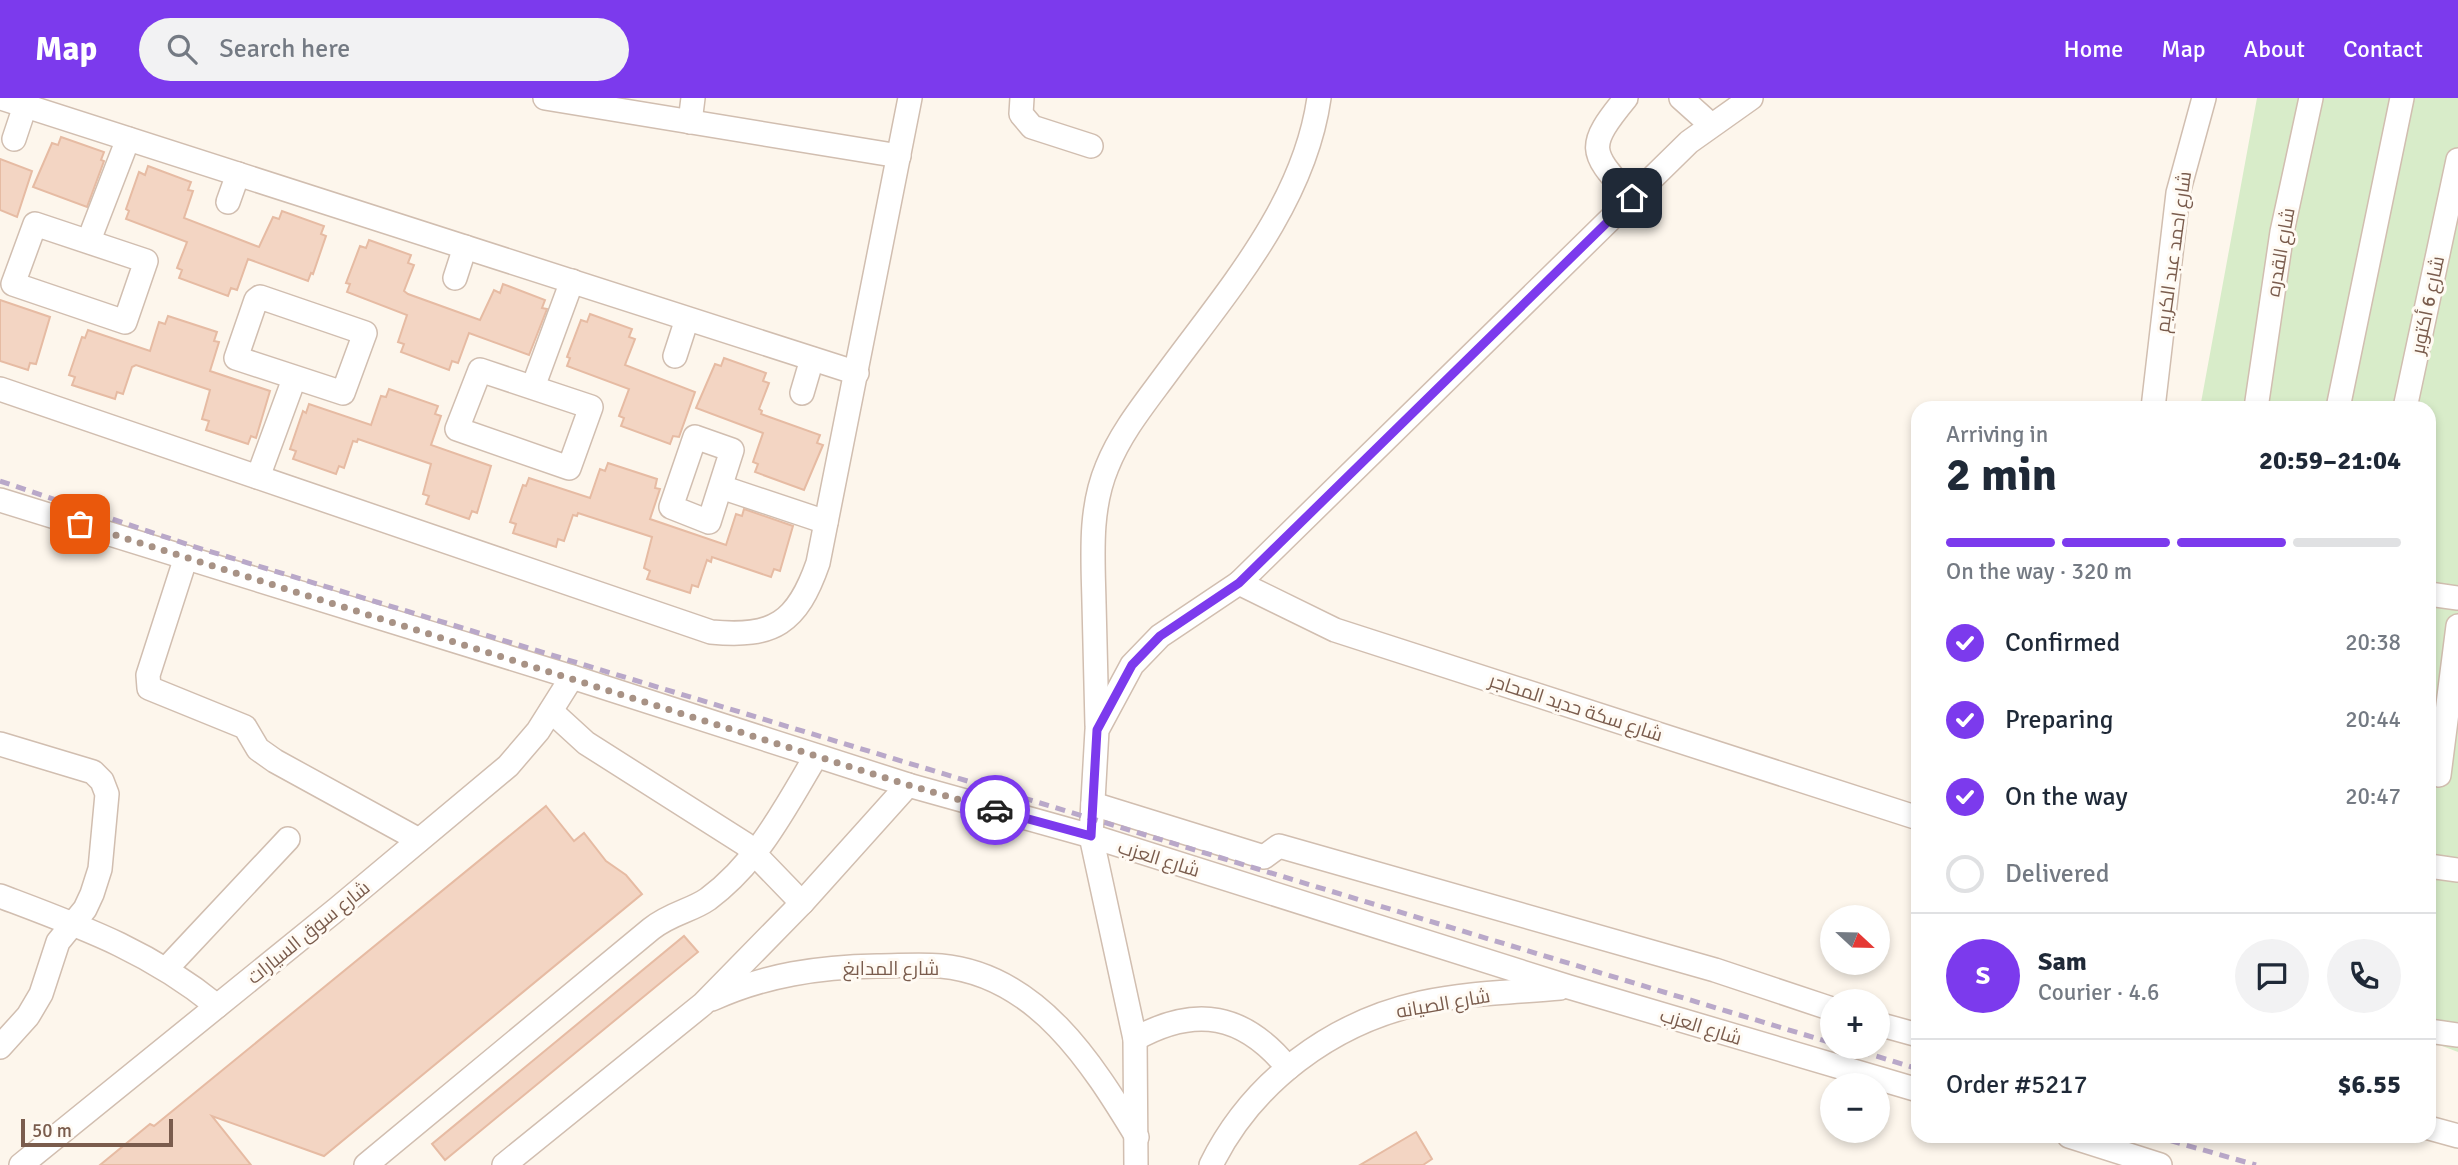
<!DOCTYPE html>
<meta charset="utf-8">
<style>
body{margin:0;font-family:Signika,Cairo,sans-serif;background:#f2f2f3;color:#1f2937;height:100vh;display:flex;flex-direction:column;font-size:26px;white-space:nowrap}
*{box-sizing:border-box;margin:0}
p{font-size:23px;color:#747a83}
.icon{flex:none;width:38px;height:38px;fill:none;stroke:currentColor;stroke-width:2;stroke-linecap:round;stroke-linejoin:round}
.map{position:relative;flex:1;overflow:hidden}
.drawer{position:absolute;left:1911px;top:303px;width:525px;height:742px;display:flex;flex-direction:column;background:#fff;border-radius:21px;box-shadow:0 4px 10px #0003}
.drawer>*{flex:none}
.needle{width:46px;rotate:112deg}
.fabs{position:absolute;left:1820px;top:807px;display:grid;gap:14px}
.fabs a{display:grid;place-items:center;width:70px;height:70px;border-radius:50%;background:#fff;box-shadow:0 4px 10px #0003;font-size:35px}
.scale{position:absolute;left:21px;bottom:18px;width:152px;box-sizing:border-box;padding-left:7px;border:4px solid #7a5c4d;border-top:0;font-size:19px;line-height:24px;white-space:nowrap;color:#7a5c4d;-webkit-text-stroke:5px #fffaf3;paint-order:stroke}
.pin{position:absolute;display:grid;place-items:center;width:60px;height:60px;color:#fff;margin:-30px;border-radius:14px;box-shadow:0 4px 10px #0006}
.courier{position:absolute;display:grid;place-items:center;width:70px;height:70px;margin:-35px;border:5px solid #7c3aed;border-radius:50%;background:#fff;color:#222;box-shadow:0 2px 9px #0007}
.headline em{font-style:normal;font-weight:700}
.headline div{display:flex;flex-direction:column-reverse}
.headline{display:flex;align-items:center;justify-content:space-between;height:119px;padding:0 35px}
h1{font-size:46px;font-weight:700;line-height:52px}
.bar{display:grid;grid-template-columns:repeat(4,1fr);gap:10px 7px;align-content:center;height:84px;padding:0 35px}
.bar i{height:9px;border-radius:5px;background:#e0e1e3}
.bar .selected{background:#7c3aed}
.bar p{grid-column:span 4}
.line{display:flex;align-items:center;gap:18px;padding:0 35px;border-top:2px solid #e0e1e3}
.line div{flex:1}
.round{display:grid;place-items:center;flex:none;width:74px;height:74px;border-radius:37px;background:#f2f2f3}
ol{padding:0 35px;list-style:none}
li{display:flex;align-items:center;gap:21px;height:77px}
li p{margin-inline-start:auto}
li .icon{padding:7px;border-radius:50%;background:#7c3aed;color:#fff;stroke-width:4}
li:last-child{color:#747a83}
li i{width:38px;height:38px;border:4px solid #e0e1e3;border-radius:50%}
header{display:flex;align-items:center;gap:42px;box-sizing:border-box;height:98px;padding:0 35px;background:#7c3aed;color:#fff}
header strong{font-size:33px}
nav{display:flex;gap:38px;margin-inline-start:auto;font-size:24px}
.search{width:490px;height:63px;background:#f2f2f3;display:flex;align-items:center;gap:18px;box-sizing:border-box;padding:0 24px;border-radius:38px;color:#747a83;font-size:26px}
.map>svg:first-child{display:block}
.green{fill:#d8ecc9}
.building{fill:#f3d5c3;stroke:#e6bba3;stroke-width:2}
.lines{fill:none;stroke-linecap:round;stroke-linejoin:round}
.minor-casing{stroke:#d1beb0;stroke-width:26}
.minor{stroke:#fff;stroke-width:23}
.rail{stroke:#b9a8c9;stroke-width:5;stroke-dasharray:10 7;stroke-linecap:butt}
.done{stroke:#a89285;stroke-width:7;stroke-dasharray:0 12.6}
.route{stroke:#7c3aed;stroke-width:9}
.labels{text-anchor:middle;stroke-width:6;stroke-linejoin:round;paint-order:stroke}
.street-label{font-size:19px;fill:#7a5c4d;stroke:#fffaf3}
</style>
<header>
<strong>Map</strong>
<div class="search"><svg class="icon" aria-label="search" viewBox="0 0 24 24"><circle cx="10" cy="10" r="6"/><path d="M15 15l6 6"/></svg>Search here</div>
<nav><a>Home</a><a>Map</a><a>About</a><a>Contact</a></nav>
</header>
<div class="map">
<svg width="2458" height="1067" viewBox="0 0 2458 1067">
<rect width="100%" height="100%" fill="#fdf6ec"/>
<polygon class="green" points="2257,0 2458,0 2458,954 2429,943 2429,310 2200,310"/>
<g class="building">
<polygon points="61,39 104,54 101,62 104,63 87,109 33,89 52,45 58,47"/>
<polygon points="0,61 32,73 17,119 0,112"/>
<polygon points="148,68 191,84 188,92 193,93 184,120 259,149 273,119 279,121 282,113 324,128 321,136 326,138 313,176 311,175 308,183 248,161 237,192 231,190 228,198 179,180 182,172 177,170 187,144 126,121 129,113 126,111 139,74 145,77"/>
<polygon points="369,142 411,157 408,165 414,167 404,193 408,196 480,222 494,192 500,195 503,186 545,202 542,210 547,211 529,257 469,235 458,265 452,263 449,272 401,254 404,246 398,244 407,217 347,194 350,186 346,185 360,148 366,150"/>
<polygon points="0,202 50,219 36,266 30,265 28,272 0,263"/>
<polygon points="590,216 632,231 629,239 635,241 625,267 695,294 679,339 673,338 670,346 621,328 624,320 619,318 629,291 567,268 570,260 567,259 581,222 587,224"/>
<polygon points="168,218 217,234 214,243 219,244 210,273 270,293 256,340 251,338 248,346 206,332 209,323 202,321 210,292 136,267 132,269 123,296 117,294 115,301 72,287 75,279 69,277 82,239 85,240 88,232 150,253 159,224 165,226"/>
<polygon points="724,260 766,275 763,283 769,285 759,311 762,313 761,316 820,337 817,345 823,347 804,392 755,374 758,366 753,364 763,335 696,310 715,266 721,268"/>
<polygon points="389,291 438,308 435,316 441,318 431,347 491,368 477,415 472,413 469,421 426,406 429,398 423,396 431,366 358,341 357,344 353,343 344,370 339,368 336,376 293,361 296,353 290,351 303,313 306,315 309,306 371,327 381,298 386,299"/>
<polygon points="608,365 657,381 655,390 660,391 650,421 726,447 736,416 742,418 744,411 793,428 780,473 774,471 771,479 712,459 711,464 707,462 698,489 692,487 690,495 647,481 650,473 644,470 652,439 578,415 577,418 573,417 564,443 558,441 556,449 513,435 516,426 510,424 523,387 526,388 529,380 590,400 600,371 605,373"/>
<polygon points="546,708 574,743 584,735 606,763 626,777 642,796 324,1058 212,1018 251,1067 100,1067 150,1026 154,1028"/>
<polygon points="684,838 698,854 445,1062 432,1046"/>
<polygon points="1416,1034 1432,1061 1423,1067 1360,1067"/>
</g>
<g class="lines">
<g class="minor-casing">
<g id="minor">
<polyline points="1,0 857,275"/>
<polyline points="545,0 899,58"/>
<polyline points="1022,0 1021,16 1032,29 1091,48"/>
<path d="M1626,0c-42,51 -35,54 5,100"/>
<polyline points="1681,0 1710,26"/>
<polyline points="690,24 693,0"/>
<polyline points="14,41 25,8"/>
<polyline points="228,104 238,76"/>
<polygon points="35,126 146,163 125,224 13,186"/>
<polyline points="89,142 128,41"/>
<polyline points="455,180 465,149"/>
<polygon points="260,199 365,235 343,295 236,260 256,202"/>
<polyline points="675,258 687,221"/>
<polygon points="480,272 591,309 569,370 457,331"/>
<polyline points="533,289 572,183"/>
<path d="M0,291l711,243c63,6 86,-9 107,-69l92,-465"/>
<polyline points="802,295 812,261"/>
<polyline points="2153,310 2178,95 2204,0"/>
<polyline points="2256,310 2282,134 2311,0"/>
<polyline points="2338,310 2402,0"/>
<polyline points="2405,310 2458,62"/>
<polygon points="695,339 732,352 709,424 671,409"/>
<polyline points="258,379 294,281"/>
<polyline points="721,389 826,424"/>
<polyline points="0,402 572,579 908,687 1091,738 1569,889 1918,992"/>
<polyline points="186,459 148,577 149,590 245,629 258,651 275,663 419,742"/>
<polyline points="1239,485 1335,532 1918,720"/>
<polyline points="2429,496 2458,500"/>
<polyline points="551,613 586,645 745,746 802,805"/>
<path d="M1097,627c-1,-41 -2,-81 -3,-122 -1,-46 -5,-93 13,-136 14,-35 38,-64 60,-94 61,-83 137,-169 152,-275"/>
<polyline points="0,646 93,674 102,683 107,696 100,771 92,796 85,811 58,844 41,896 28,918 0,949"/>
<polyline points="2439,677 2458,528"/>
<polyline points="1093,706 1264,759 1279,748 1715,872 1832,911"/>
<polyline points="2429,768 2458,772"/>
<path d="M0,798c82,31 148,54 217,110"/>
<polyline points="167,870 288,741"/>
<path d="M712,901c53,-24 107,-32 165,-33 21,0 43,-2 64,0 96,9 151,97 196,171"/>
<polyline points="1878,926 1918,937"/>
<polyline points="2429,933 2458,937"/>
<path d="M1135,941c61,-34 109,-25 153,29"/>
<polyline points="2429,1030 2458,1038"/>
<polyline points="2069,1038 2160,1067"/>
<polyline points="21,1067 337,811 508,668 538,633 572,579"/>
<path d="M366,1067l285,-236c20,-16 40,-18 57,-30 50,-37 77,-91 108,-143"/>
<polyline points="504,1067 703,906 802,805 908,687"/>
<polyline points="1136,1067 1135,941 1091,738 1097,632 1132,567 1160,538 1239,485 1689,44 1751,0"/>
<path d="M1211,1067c41,-83 120,-142 210,-162 45,-10 93,-11 139,-15"/>
</g>
</g>
<use href="#minor" class="minor"/>
<g class="rail">
<polyline points="0,383 192,448 1832,945"/>
<polyline points="1844,948 1918,971"/>
<polyline points="2154,1038 2256,1067"/>
</g>
</g>
<g class="lines">
<polyline class="done" points="80,426 908,687 995,712"/>
<polyline class="route" points="995,712 1091,738 1097,632 1132,567 1160,538 1239,485 1632,100"/>
</g>
<g class="labels">
<g class="street-label">
<text transform="translate(2173 154) rotate(-82)" y="7">شارع احمد عبد الكريم</text>
<text transform="translate(2280 154) rotate(-80)" y="7">شارع القدره</text>
<text transform="translate(2427 207) rotate(-78)" y="7">شارع 6 أكتوبر</text>
<text transform="translate(1576 609) rotate(18)" y="7">شارع سكة حديد المحاجر</text>
<text transform="translate(1159 760) rotate(17)" y="7">شارع العزب</text>
<text transform="translate(308 834) rotate(-39)" y="7">شارع سوق السيارات</text>
<text x="891" y="877">شارع المدابغ</text>
<text transform="translate(1443 905) rotate(-10)" y="7">شارع الصيانه</text>
<text transform="translate(1701 928) rotate(17)" y="7">شارع العزب</text>
</g>
</g>
</svg>
<div class="fabs">
<a><svg class="needle" viewBox="-14 -14 28 28"><path d="M0-13l5 13h-10z" fill="#e53935"/><path d="M0 13l5-13h-10z" fill="#747a83"/></svg></a>
<a>+</a>
<a>−</a>
</div>
<div class="scale">50 m</div>
<div class="pin" style="left:80px;top:426px;background:#ea580c"><svg class="icon" aria-label="bag" viewBox="0 0 24 24"><path d="M5 8h14l-1 12H6zM9 8a3 3 0 0 1 6 0"/></svg></div>
<div class="pin" style="left:1632px;top:100px;background:#1f2937"><svg class="icon" aria-label="home" viewBox="0 0 24 24"><path d="M3 11l9-7 9 7M6 9v11h12V9"/></svg></div>
<div class="courier" style="left:995px;top:712px"><svg class="icon" aria-label="car" viewBox="0 0 24 24"><path d="M5 17H2v-5l4-1 3-4h7l3 4 3 1v5h-3M9 17h6M6 11h13"/><circle cx="7" cy="17" r="2"/><circle cx="17" cy="17" r="2"/></svg></div>
<section class="drawer">
<div class="headline"><div><h1>2 min</h1><p>Arriving in</p></div><em>20:59–21:04</em></div>
<div class="bar"><i class="selected"></i><i class="selected"></i><i class="selected"></i><i></i><p>On the way · 320 m</p></div>
<ol>
<li><svg class="icon" aria-label="check" viewBox="0 0 24 24"><path d="M5 12l5 5 9-10"/></svg>Confirmed<p>20:38</p></li>
<li><svg class="icon" aria-label="check" viewBox="0 0 24 24"><path d="M5 12l5 5 9-10"/></svg>Preparing<p>20:44</p></li>
<li><svg class="icon" aria-label="check" viewBox="0 0 24 24"><path d="M5 12l5 5 9-10"/></svg>On the way<p>20:47</p></li>
<li><i></i>Delivered</li>
</ol>
<div class="line" style="height:126px"><b class="round" style="background:#7c3aed;color:#fff">S</b><div><b>Sam</b><p>Courier · 4.6</p></div><a class="round"><svg class="icon" aria-label="chat" viewBox="0 0 24 24"><path d="M4 5h16v11H9l-5 4z"/></svg></a><a class="round"><svg class="icon" aria-label="phone" viewBox="0 0 24 24"><path d="M5 4h4l2 5-3 2q2 4 5 5l2-3 5 2v4C11 20 4 13 5 4z"/></svg></a></div>
<div class="line" style="height:91px"><div>Order #5217</div><b>$6.55</b></div>
</section>
</div>
